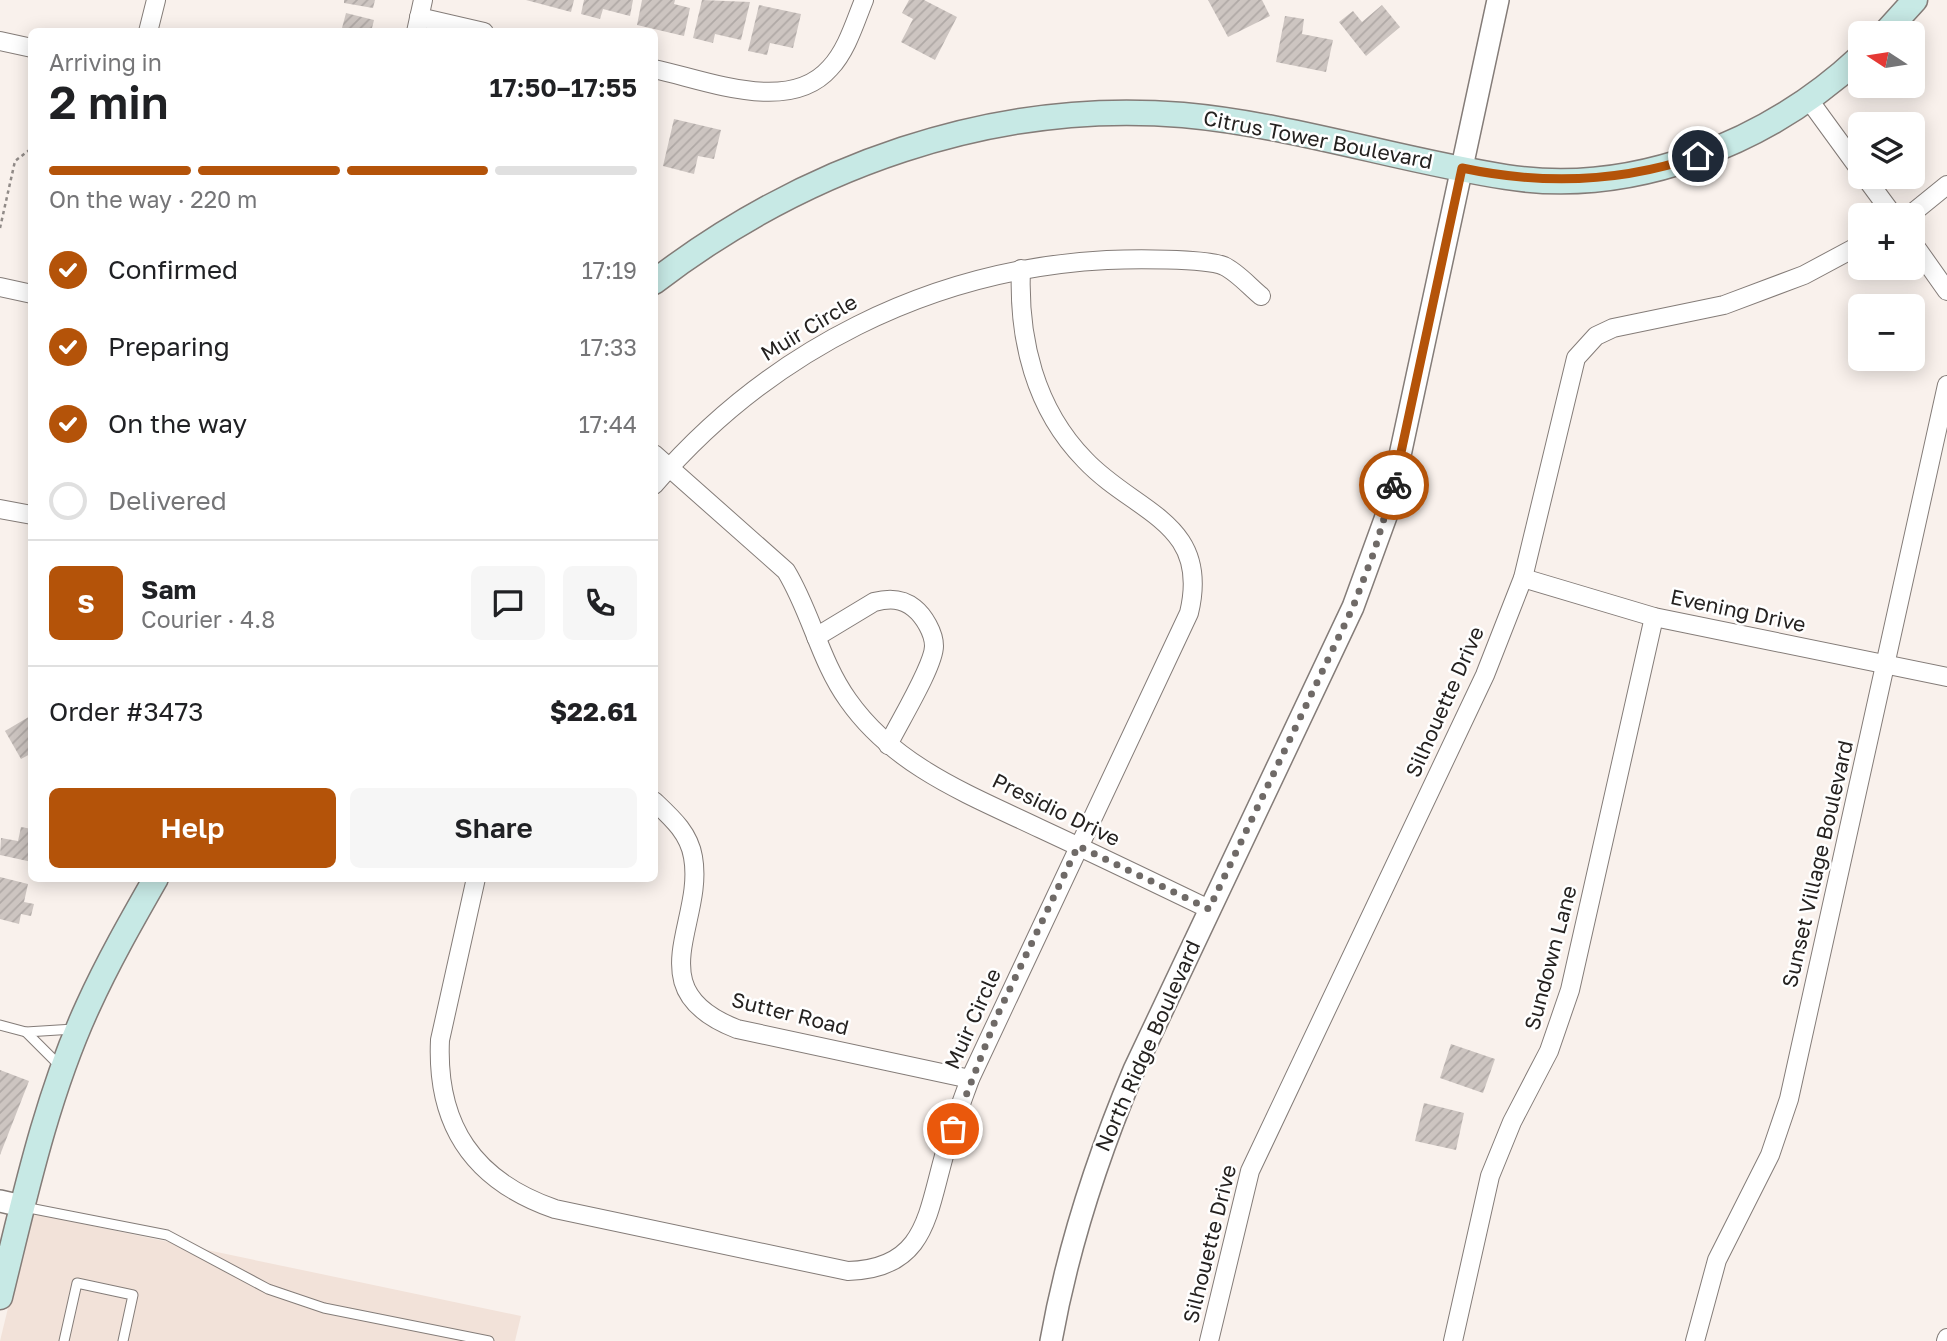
<!DOCTYPE html>
<meta charset="utf-8">
<style>
body{margin:0;font-family:"Golos Text",sans-serif;background:#f6f6f6;color:#202124;height:100vh;display:flex;flex-direction:column;font-size:26px;white-space:nowrap}
*{box-sizing:border-box;margin:0}
p{font-size:23px;color:#757577}
.icon{flex:none;width:38px;height:38px;fill:none;stroke:currentColor;stroke-width:2;stroke-linecap:round;stroke-linejoin:round}
.map{position:relative;flex:1;overflow:hidden}
.details{position:absolute;left:28px;top:28px;width:630px;height:854px;display:flex;flex-direction:column;background:#fff;border-radius:10px;box-shadow:0 4px 18px #0003}
.details>*{flex:none}
.needle{width:46px;rotate:282deg}
.buttons{position:absolute;left:1848px;top:21px;display:grid;gap:14px}
.buttons a{display:grid;place-items:center;width:77px;height:77px;border-radius:10px;background:#fff;box-shadow:0 4px 18px #0003;font-size:35px}
.pin{position:absolute;display:grid;place-items:center;width:60px;height:60px;color:#fff;margin:-30px;border:4px solid #fff;border-radius:50%;box-shadow:0 2px 7px #0007}
.courier{position:absolute;display:grid;place-items:center;width:70px;height:70px;margin:-35px;border:5px solid #b45309;border-radius:50%;background:#fff;color:#222;box-shadow:0 2px 9px #0007}
.headline em{font-style:normal;font-weight:600}
.headline div{display:flex;flex-direction:column-reverse}
.headline{display:flex;align-items:center;justify-content:space-between;height:119px;padding:0 21px}
h1{font-size:46px;font-weight:600;line-height:52px}
.bar{display:grid;grid-template-columns:repeat(4,1fr);gap:10px 7px;align-content:center;height:84px;padding:0 21px}
.bar i{height:9px;border-radius:5px;background:#e0e0e0}
.bar .selected{background:#b45309}
.bar p{grid-column:span 4}
.line{display:flex;align-items:center;gap:18px;padding:0 21px;border-top:2px solid #e0e0e0}
.line div{flex:1}
.round{display:grid;place-items:center;flex:none;width:74px;height:74px;border-radius:10px;background:#f6f6f6}
ol{padding:0 21px;list-style:none}
li{display:flex;align-items:center;gap:21px;height:77px}
li p{margin-inline-start:auto}
li .icon{padding:7px;border-radius:50%;background:#b45309;color:#fff;stroke-width:4}
li:last-child{color:#757577}
li i{width:38px;height:38px;border:4px solid #e0e0e0;border-radius:50%}
.primary-button{display:flex;gap:14px;margin-top:auto;padding:14px 21px}
.primary-button a{flex:1;height:80px;border-radius:10px;background:#b45309;color:#fff;font-size:28px;font-weight:600;line-height:80px;text-align:center}
.primary-button a+a{background:#f6f6f6;color:#202124}
.map>svg:first-child{display:block}
.built{fill:#f2e2d9}
.building{fill:url(#building-hatch)}
.lines{fill:none;stroke-linecap:round;stroke-linejoin:round}
.service-casing{stroke:#847c78;stroke-width:11}
.minor-casing{stroke:#847c78;stroke-width:20}
.tertiary-casing{stroke:#847c78;stroke-width:24}
.secondary-casing{stroke:#847c78;stroke-width:27}
.path{stroke:#918b88;stroke-width:2.5;stroke-dasharray:3.5 3.5;stroke-linecap:butt}
.service{stroke:#fff;stroke-width:9}
.minor{stroke:#fff;stroke-width:18}
.tertiary{stroke:#fff;stroke-width:21}
.secondary{stroke:#c7e9e5;stroke-width:24}
.done{stroke:#6f6a67;stroke-width:7;stroke-dasharray:0 12.6}
.route{stroke:#b45309;stroke-width:9}
.labels{text-anchor:middle;stroke-width:5;stroke-linejoin:round;paint-order:stroke}
.street-label{font-size:21px;fill:#252220;stroke:#fff}
</style>
<div class="map">
<svg width="1947" height="1341" viewBox="0 0 1947 1341">
<defs>
<pattern id="building-hatch" width="6" height="6" patternUnits="userSpaceOnUse" patternTransform="scale(1.75)"><rect width="6" height="6" fill="#cdc5c1"/><path d="M-1 1l2-2M0 6l6-6M5 7l2-2" fill="none" stroke="#b0a9a6"/></pattern>
</defs>
<rect width="100%" height="100%" fill="#f9f1ec"/>
<polygon class="built" points="31,1213 521,1316 515,1341 0,1341"/>
<g class="building">
<polygon points="344,0 375,0 373,8 344,3"/>
<polygon points="526,0 574,0 571,12"/>
<polygon points="584,0 633,0 630,16 603,9 600,19 581,14"/>
<polygon points="642,0 675,0 674,4 690,8 684,36 637,25"/>
<polygon points="702,0 750,2 741,40 715,34 713,43 693,38"/>
<polygon points="909,0 924,0 957,17 935,60 901,42 913,19 902,13"/>
<polygon points="1208,0 1262,0 1270,16 1228,37"/>
<polygon points="759,5 801,14 793,48 770,43 767,55 748,51"/>
<polygon points="1382,5 1400,27 1366,56 1339,22 1353,11 1362,22"/>
<polygon points="346,13 374,20 371,32 341,32"/>
<polygon points="1285,16 1304,19 1302,34 1333,40 1326,72 1276,62"/>
<polygon points="674,119 721,130 714,159 698,156 694,174 663,166"/>
<polygon points="32,715 32,753 21,759 5,731"/>
<polygon points="21,827 32,829 32,862 0,855 1,838 18,841"/>
<polygon points="0,877 28,884 24,902 34,904 31,916 21,914 19,924 0,919"/>
<polygon points="1451,1044 1495,1059 1483,1093 1440,1078"/>
<polygon points="0,1070 29,1081 0,1155"/>
<polygon points="1424,1103 1464,1113 1456,1150 1415,1141"/>
</g>
<g class="lines">
<g class="service-casing">
<g id="service">
<polyline points="0,1025 26,1032"/>
<polyline points="61,1067 26,1032 74,1029"/>
<polyline points="24,1207 167,1235 268,1289 324,1308 489,1341"/>
<polyline points="64,1341 77,1283 133,1295 123,1341"/>
</g>
</g>
<g class="minor-casing">
<g id="minor">
<polyline points="419,17 484,32"/>
<polyline points="148,32 156,0"/>
<polyline points="416,32 423,0"/>
<polyline points="0,41 32,48"/>
<path d="M654,69c52,11 135,46 176,-1 17,-18 25,-46 34,-68"/>
<polyline points="1809,100 1860,170"/>
<polyline points="1865,177 1893,215"/>
<polyline points="1910,215 1947,185"/>
<polyline points="1913,243 1947,291"/>
<polyline points="0,287 32,294"/>
<path d="M654,454l132,117c25,41 34,90 62,129 47,67 122,95 193,129 56,26 112,53 168,80"/>
<path d="M654,485c115,-134 276,-216 453,-225 23,-1 98,-2 117,6 13,6 26,21 37,30"/>
<polyline points="0,509 32,515"/>
<polyline points="1523,578 1654,617 1947,677"/>
<path d="M816,637l58,-35c15,-4 28,-4 40,6 10,8 20,25 20,38 0,20 -36,78 -46,99"/>
<path d="M654,801c18,17 35,32 39,56 12,66 -57,133 44,172l233,50"/>
<path d="M476,878l-36,162c-4,86 34,141 115,169l293,62c77,-2 79,-55 96,-115 7,-26 17,-52 26,-77l219,-466c22,-91 -54,-100 -104,-153 -50,-51 -67,-121 -64,-191"/>
<polyline points="1209,1341 1250,1171 1485,675 1523,578 1576,358 1596,336 1613,328 1724,305 1804,275 1860,245"/>
<polyline points="1453,1341 1490,1176 1512,1122 1549,1051 1570,990 1654,617"/>
<polyline points="1695,1341 1717,1260 1770,1155 1789,1099 1947,385"/>
<polyline points="1946,1341 1947,1338"/>
</g>
</g>
<g class="tertiary-casing">
<g id="tertiary">
<polyline points="0,1201 22,1206"/>
<path d="M1051,1341c17,-95 46,-183 83,-271l219,-463 35,-96 110,-511"/>
</g>
</g>
<g class="secondary-casing">
<g id="secondary">
<polyline points="1885,33 1915,0"/>
<path d="M654,282c150,-115 338,-183 529,-167 110,10 214,45 323,62 127,20 262,-34 354,-120"/>
<path d="M0,1297c24,-97 46,-200 88,-291 20,-44 44,-86 68,-128"/>
</g>
</g>
<polyline class="path" points="0,228 15,161 32,148"/>
<use href="#service" class="service"/>
<use href="#minor" class="minor"/>
<use href="#tertiary" class="tertiary"/>
<use href="#secondary" class="secondary"/>
</g>
<g class="lines">
<polyline class="done" points="953,1129 997,1016 1078,846 1209,909 1353,607 1374,552 1394,485"/>
<path class="route" d="M1394,485l68,-317c80,17 158,15 236,-12"/>
</g>
<g class="labels">
<g class="street-label">
<text transform="translate(1318 140) rotate(11)" y="7">Citrus Tower Boulevard</text>
<text transform="translate(809 328) rotate(-31)" y="7">Muir Circle</text>
<text transform="translate(1738 611) rotate(12)" y="7">Evening Drive</text>
<text transform="translate(1445 702) rotate(-66)" y="7">Silhouette Drive</text>
<text transform="translate(1056 810) rotate(26)" y="7">Presidio Drive</text>
<text transform="translate(1818 864) rotate(-77)" y="7">Sunset Village Boulevard</text>
<text transform="translate(1551 958) rotate(-75)" y="7">Sundown Lane</text>
<text transform="translate(790 1014) rotate(14)" y="7">Sutter Road</text>
<text transform="translate(973 1019) rotate(-66)" y="7">Muir Circle</text>
<text transform="translate(1148 1046) rotate(-66)" y="7">North Ridge Boulevard</text>
<text transform="translate(1210 1244) rotate(-76)" y="7">Silhouette Drive</text>
</g>
</g>
</svg>
<div class="buttons">
<a><svg class="needle" viewBox="-14 -14 28 28"><path d="M0-13l5 13h-10z" fill="#e53935"/><path d="M0 13l5-13h-10z" fill="#757577"/></svg></a>
<a><svg class="icon" aria-label="layers" viewBox="0 0 24 24"><path d="M12 4l9 5-9 5-9-5zM3 14l9 5 9-5"/></svg></a>
<a>+</a>
<a>−</a>
</div>
<div class="pin" style="left:953px;top:1129px;background:#ea580c"><svg class="icon" aria-label="bag" viewBox="0 0 24 24"><path d="M5 8h14l-1 12H6zM9 8a3 3 0 0 1 6 0"/></svg></div>
<div class="pin" style="left:1698px;top:156px;background:#1f2937"><svg class="icon" aria-label="home" viewBox="0 0 24 24"><path d="M3 11l9-7 9 7M6 9v11h12V9"/></svg></div>
<div class="courier" style="left:1394px;top:485px"><svg class="icon" aria-label="bike" viewBox="0 0 24 24"><circle cx="6" cy="16" r="4"/><circle cx="18" cy="16" r="4"/><path d="M6 16l4-8h5l3 8M10 8l3 8H6M13 5h3"/></svg></div>
<section class="details">
<div class="headline"><div><h1>2 min</h1><p>Arriving in</p></div><em>17:50–17:55</em></div>
<div class="bar"><i class="selected"></i><i class="selected"></i><i class="selected"></i><i></i><p>On the way · 220 m</p></div>
<ol>
<li><svg class="icon" aria-label="check" viewBox="0 0 24 24"><path d="M5 12l5 5 9-10"/></svg>Confirmed<p>17:19</p></li>
<li><svg class="icon" aria-label="check" viewBox="0 0 24 24"><path d="M5 12l5 5 9-10"/></svg>Preparing<p>17:33</p></li>
<li><svg class="icon" aria-label="check" viewBox="0 0 24 24"><path d="M5 12l5 5 9-10"/></svg>On the way<p>17:44</p></li>
<li><i></i>Delivered</li>
</ol>
<div class="line" style="height:126px"><b class="round" style="background:#b45309;color:#fff">S</b><div><b>Sam</b><p>Courier · 4.8</p></div><a class="round"><svg class="icon" aria-label="chat" viewBox="0 0 24 24"><path d="M4 5h16v11H9l-5 4z"/></svg></a><a class="round"><svg class="icon" aria-label="phone" viewBox="0 0 24 24"><path d="M5 4h4l2 5-3 2q2 4 5 5l2-3 5 2v4C11 20 4 13 5 4z"/></svg></a></div>
<div class="line" style="height:91px"><div>Order #3473</div><b>$22.61</b></div>
<div class="primary-button"><a>Help</a><a>Share</a></div>
</section>
</div>
